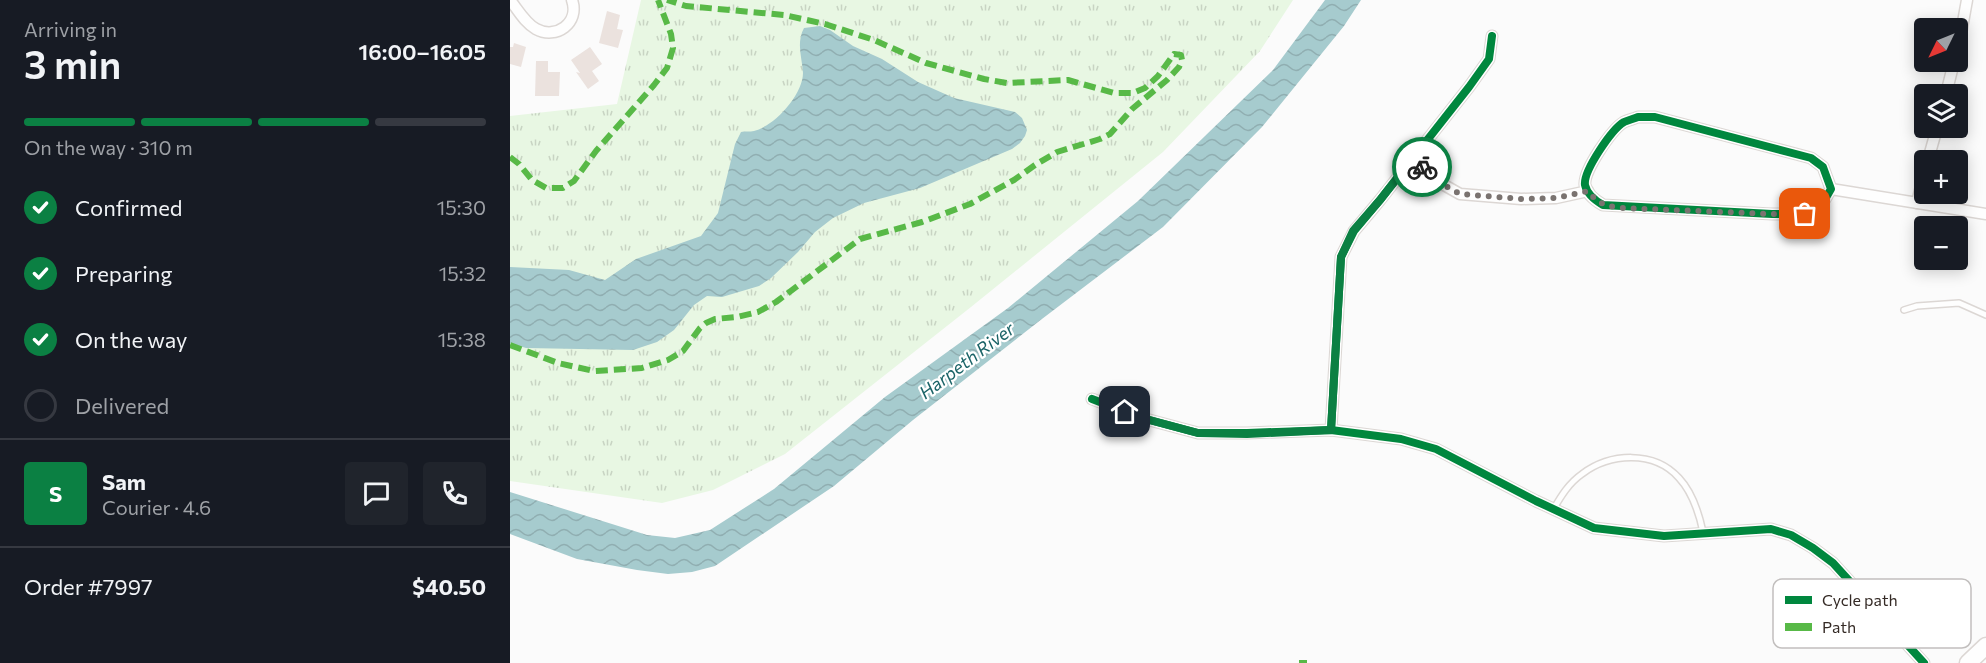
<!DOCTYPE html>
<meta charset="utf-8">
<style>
body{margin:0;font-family:Commissioner,sans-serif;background:#20242c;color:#f1f3f6;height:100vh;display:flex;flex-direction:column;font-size:22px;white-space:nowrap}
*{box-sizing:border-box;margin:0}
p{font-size:20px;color:#9ea1a6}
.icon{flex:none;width:33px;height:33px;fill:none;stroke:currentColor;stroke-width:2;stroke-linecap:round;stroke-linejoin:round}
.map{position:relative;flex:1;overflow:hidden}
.sheet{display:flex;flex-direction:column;background:#171b24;width:510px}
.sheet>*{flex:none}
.needle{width:39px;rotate:227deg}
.fabs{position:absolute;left:1404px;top:18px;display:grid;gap:12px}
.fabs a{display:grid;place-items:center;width:54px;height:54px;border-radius:6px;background:#171b24;box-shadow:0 3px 15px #0003;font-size:30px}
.pin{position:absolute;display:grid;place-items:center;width:51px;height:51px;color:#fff;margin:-26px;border-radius:12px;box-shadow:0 3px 9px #0006}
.courier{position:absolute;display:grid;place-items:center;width:60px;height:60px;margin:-30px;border:4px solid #0b8043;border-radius:50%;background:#fff;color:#222;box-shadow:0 2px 8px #0007}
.headline em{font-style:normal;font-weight:600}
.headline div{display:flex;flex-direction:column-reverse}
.headline{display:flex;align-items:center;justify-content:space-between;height:102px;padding:0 24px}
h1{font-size:39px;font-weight:600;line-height:45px}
.bar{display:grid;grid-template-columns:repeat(4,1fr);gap:9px 6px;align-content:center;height:72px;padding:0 24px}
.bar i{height:8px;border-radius:4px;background:#363941}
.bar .active{background:#0b8043}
.bar p{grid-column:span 4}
.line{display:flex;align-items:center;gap:15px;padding:0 24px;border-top:2px solid #363941}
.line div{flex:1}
.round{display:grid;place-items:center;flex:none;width:63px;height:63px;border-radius:6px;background:#20242c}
ol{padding:0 24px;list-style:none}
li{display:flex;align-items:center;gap:18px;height:66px}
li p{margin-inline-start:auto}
li .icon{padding:6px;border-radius:50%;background:#0b8043;color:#fff;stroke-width:4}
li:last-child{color:#9ea1a6}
li i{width:33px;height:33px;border:3px solid #363941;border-radius:50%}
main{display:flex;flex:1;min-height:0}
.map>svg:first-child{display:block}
.grass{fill:url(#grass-tufts)}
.water{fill:url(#water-waves)}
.building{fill:#ebe2de}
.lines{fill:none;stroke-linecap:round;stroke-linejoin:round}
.lane-casing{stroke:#dcd7d4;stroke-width:8}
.street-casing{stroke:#dcd7d4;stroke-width:13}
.primary-casing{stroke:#dcd7d4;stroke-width:19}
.lane{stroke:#fefefe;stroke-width:5}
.street{stroke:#fefefe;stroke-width:10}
.primary{stroke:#fefefe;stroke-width:16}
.quiet{stroke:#58b947;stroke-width:6;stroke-dasharray:12 6;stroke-linecap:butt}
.cycleway-casing{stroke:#fff;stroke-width:11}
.cycleway{stroke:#00873e;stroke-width:8}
.done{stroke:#7a7370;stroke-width:6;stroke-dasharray:0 10.8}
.route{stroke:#0b8043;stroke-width:8}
.labels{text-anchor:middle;stroke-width:4.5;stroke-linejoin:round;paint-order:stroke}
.water-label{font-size:18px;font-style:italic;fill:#1a6367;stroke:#fff}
.key{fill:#fff;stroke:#c2bfbe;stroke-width:1.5}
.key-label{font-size:16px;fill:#342a25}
</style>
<main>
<section class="sheet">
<div class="headline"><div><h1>3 min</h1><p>Arriving in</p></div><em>16:00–16:05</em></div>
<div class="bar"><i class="active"></i><i class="active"></i><i class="active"></i><i></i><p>On the way · 310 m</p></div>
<ol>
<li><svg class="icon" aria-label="check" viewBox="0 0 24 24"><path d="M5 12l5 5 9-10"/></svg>Confirmed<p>15:30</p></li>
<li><svg class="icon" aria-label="check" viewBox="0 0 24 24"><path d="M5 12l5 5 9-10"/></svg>Preparing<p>15:32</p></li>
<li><svg class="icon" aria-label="check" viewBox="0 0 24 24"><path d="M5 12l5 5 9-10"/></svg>On the way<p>15:38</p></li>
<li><i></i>Delivered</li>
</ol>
<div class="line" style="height:108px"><b class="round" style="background:#0b8043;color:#fff">S</b><div><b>Sam</b><p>Courier · 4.6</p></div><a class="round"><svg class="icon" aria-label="chat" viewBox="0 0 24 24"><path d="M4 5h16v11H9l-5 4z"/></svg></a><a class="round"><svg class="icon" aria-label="phone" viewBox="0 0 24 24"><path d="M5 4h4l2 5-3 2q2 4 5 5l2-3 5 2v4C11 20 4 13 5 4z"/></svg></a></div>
<div class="line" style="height:78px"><div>Order #7997</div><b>$40.50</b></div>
</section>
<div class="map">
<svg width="1476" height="663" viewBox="0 0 1476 663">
<defs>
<pattern id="grass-tufts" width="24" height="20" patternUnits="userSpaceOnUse" patternTransform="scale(1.5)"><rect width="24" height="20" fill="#e8f7e3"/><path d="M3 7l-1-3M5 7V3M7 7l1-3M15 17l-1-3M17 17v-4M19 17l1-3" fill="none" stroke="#c8d4c3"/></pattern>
<pattern id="water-waves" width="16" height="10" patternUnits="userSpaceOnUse" patternTransform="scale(1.5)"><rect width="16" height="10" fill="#a6cbce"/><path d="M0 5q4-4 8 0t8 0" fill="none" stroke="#90aeb1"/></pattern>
</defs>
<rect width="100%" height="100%" fill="#fbfbfb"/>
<polygon class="grass" points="131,0 783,0 750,51 653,152 461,307 275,454 203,490 152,503 0,481 0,116 107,104"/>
<g class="water">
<polygon points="815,0 851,0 834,26 752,127 653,227 528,322 403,420 324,486 205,566 182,572 158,574 127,570 67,559 0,534 0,492 137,535 165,538 200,530 264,489 375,397 498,308 628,201 763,70"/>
<path d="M310,26l10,4 23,16 29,13 36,23 36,16 61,14 7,6 5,12 -2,6 -5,7 -8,6 -92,39 -56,15 -31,15 -18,14 -17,20 -27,26 -12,8 -37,11 -15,-1 -13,9 -20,25 -17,12 -24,8 -107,-2 -16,-5v-76l59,3 36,10 31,-21 65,-23 17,-23 17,-69 6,-12c4,-1 9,0 13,-1 21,-5 49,-37 49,-58 -1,-16 -7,-30 1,-45z"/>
</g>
<g class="building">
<polygon points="97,11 110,15 107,29 113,30 108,48 89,43"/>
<polygon points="4,43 16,47 11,67 0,64 0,47 3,47"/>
<polygon points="80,47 92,64 82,71 89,81 78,89 66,72 70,73 61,60"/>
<polygon points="26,61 38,61 38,72 50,72 49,96 25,96"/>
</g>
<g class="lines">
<g class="lane-casing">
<g id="lane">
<polyline points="1394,310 1407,306 1449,303 1476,315"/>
<path d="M1043,510c8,-14 16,-27 29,-36 28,-21 72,-24 97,4 14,15 20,35 24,54"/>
</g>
</g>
<g class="street-casing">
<g id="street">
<path d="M0,0c8,10 15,23 26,29 20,11 44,-6 36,-29"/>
<polyline points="1448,50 1457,0"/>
<polyline points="1436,94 1444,62"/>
<path d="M1128,117h17l156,41 12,9 8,22 -7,12 -19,13h-33l-169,-9c-7,-4 -16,-11 -18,-20 -2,-14 27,-56 39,-63 4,-2 9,-3 14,-5z"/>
<polyline points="902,159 934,185 950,194 1011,199 1046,198 1078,191"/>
<polyline points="1418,160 1427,128"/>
<polyline points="1321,189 1476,214"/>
<polyline points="1407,203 1414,174"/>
<polyline points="582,399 632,418 688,433 737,433 821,430 891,439 926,449 1026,501 1084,528 1154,536 1261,529 1281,535 1303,548 1323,563 1414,663"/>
<polyline points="821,430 831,257 844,231 870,200 959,87 979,59 982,36"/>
</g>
</g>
<g class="primary-casing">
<polyline id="primary" points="1458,663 1476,646"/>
</g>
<use href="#lane" class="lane"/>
<use href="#street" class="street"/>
<use href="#primary" class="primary"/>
<g class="quiet">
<polyline points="0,157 9,164 22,180 36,188 53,188 64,181 86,151 144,85 157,68 163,48 161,34 148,0"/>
<polyline points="0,345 48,363 84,371 132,368 158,360 173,351 190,328 196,323 205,319 227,317 248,312 266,302 350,239 412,222 460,204 504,180 525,165 547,152 590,139 600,134 622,109 657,80 669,67 672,60 671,55 664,54 648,76 635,88 623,93 604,93 558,80 497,83 474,79 416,63 364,40 315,24 274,15 176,6 157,0"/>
<polyline points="789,663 797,663"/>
</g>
<g class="cycleway-casing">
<g id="cycleway">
<path d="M1128,117h17l156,41 12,9 8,22 -7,12 -19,13h-33l-169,-9c-7,-4 -16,-11 -18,-20 -2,-14 27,-56 39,-63 4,-2 9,-3 14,-5z"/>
<polyline points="582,399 632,418 688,433 737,433 821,430 891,439 926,449 1026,501 1084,528 1154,536 1261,529 1281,535 1303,548 1323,563 1414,663"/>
<polyline points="821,430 831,257 844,231 870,200 959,87 979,59 982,36"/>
</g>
</g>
<use href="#cycleway" class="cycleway"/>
</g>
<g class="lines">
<path class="done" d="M912,167l22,18 16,9 61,5 35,-1 32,-7c10,13 18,15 34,17l150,6h33"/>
<polyline class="route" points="615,412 632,418 688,433 737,434 821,430 831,257 843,231 870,200 902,159 912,167"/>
</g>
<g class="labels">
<g class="water-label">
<text transform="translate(457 361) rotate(-37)" y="6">Harpeth River</text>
</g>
</g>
<rect x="1263" y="579" width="198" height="69" rx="9" class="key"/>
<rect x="1275" y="596" width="27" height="8" fill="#00873e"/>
<rect x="1275" y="623" width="27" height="8" fill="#58b947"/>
<g class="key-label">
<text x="1312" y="606">Cycle path</text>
<text x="1312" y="633">Path</text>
</g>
</svg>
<div class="fabs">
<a><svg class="needle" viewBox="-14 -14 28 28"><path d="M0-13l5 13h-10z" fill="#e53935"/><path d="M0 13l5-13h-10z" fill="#9ea1a6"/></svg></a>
<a><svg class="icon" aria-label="layers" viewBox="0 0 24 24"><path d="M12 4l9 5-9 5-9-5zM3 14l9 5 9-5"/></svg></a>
<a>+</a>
<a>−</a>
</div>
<div class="pin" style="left:1295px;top:214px;background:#ea580c"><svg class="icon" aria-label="bag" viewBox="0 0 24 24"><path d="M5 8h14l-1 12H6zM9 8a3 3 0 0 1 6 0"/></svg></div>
<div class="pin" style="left:615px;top:412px;background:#1f2937"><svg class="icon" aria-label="home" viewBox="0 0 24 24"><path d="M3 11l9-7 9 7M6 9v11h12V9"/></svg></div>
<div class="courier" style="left:912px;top:167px"><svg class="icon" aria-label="bike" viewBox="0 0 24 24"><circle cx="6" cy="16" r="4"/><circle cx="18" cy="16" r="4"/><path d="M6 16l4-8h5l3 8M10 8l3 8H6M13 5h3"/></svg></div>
</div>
</main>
